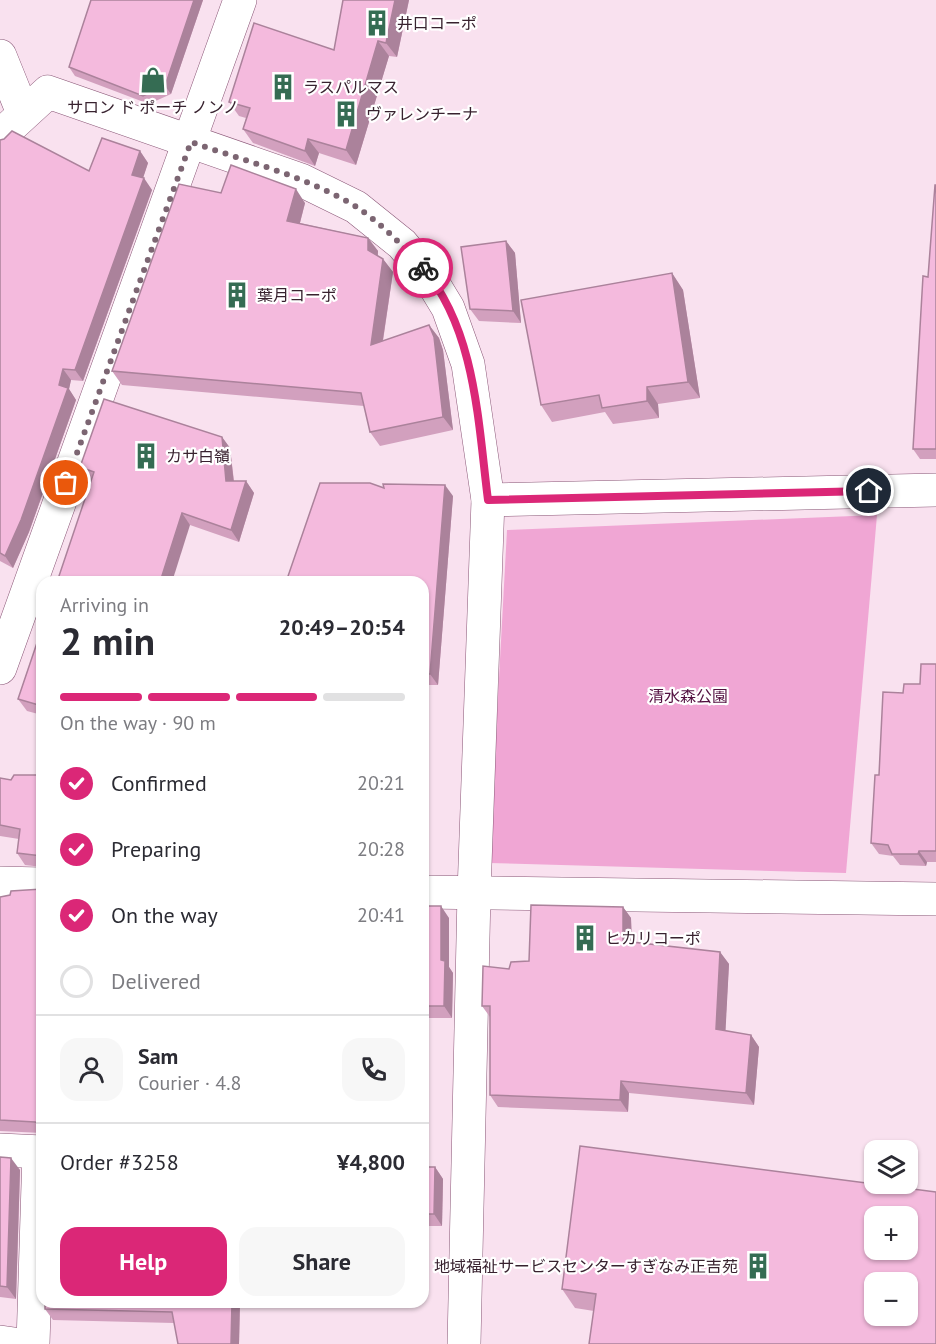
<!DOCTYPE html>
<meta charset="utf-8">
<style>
body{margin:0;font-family:"PT Sans","Noto Sans JP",sans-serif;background:#f7f7f7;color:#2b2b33;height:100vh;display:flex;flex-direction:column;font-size:22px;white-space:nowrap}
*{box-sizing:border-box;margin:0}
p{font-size:20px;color:#7c7c81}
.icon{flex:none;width:33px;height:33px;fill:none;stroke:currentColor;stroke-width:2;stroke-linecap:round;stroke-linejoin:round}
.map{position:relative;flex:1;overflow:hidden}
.drawer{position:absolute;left:36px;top:576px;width:393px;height:732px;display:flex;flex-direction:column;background:#fff;border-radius:18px;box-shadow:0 2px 4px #0004}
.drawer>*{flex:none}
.fabs{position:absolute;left:864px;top:1140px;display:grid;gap:12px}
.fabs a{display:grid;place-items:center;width:54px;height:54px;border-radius:12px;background:#fff;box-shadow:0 2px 4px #0004;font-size:30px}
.pin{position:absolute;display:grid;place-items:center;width:51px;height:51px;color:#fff;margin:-26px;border:3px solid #fff;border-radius:50%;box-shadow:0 2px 6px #0007}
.courier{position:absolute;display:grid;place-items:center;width:60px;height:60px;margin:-30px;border:4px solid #db2777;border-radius:50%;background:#fff;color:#222;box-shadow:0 2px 8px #0007}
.summary em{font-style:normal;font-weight:700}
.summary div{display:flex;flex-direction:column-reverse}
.summary{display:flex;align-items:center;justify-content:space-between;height:102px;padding:0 24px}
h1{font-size:39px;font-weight:700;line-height:45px}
.bar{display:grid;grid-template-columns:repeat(4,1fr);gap:9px 6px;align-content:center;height:72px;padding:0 24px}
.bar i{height:8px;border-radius:4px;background:#e1e1e2}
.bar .selected{background:#db2777}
.bar p{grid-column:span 4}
.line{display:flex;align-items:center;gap:15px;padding:0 24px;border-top:2px solid #e1e1e2}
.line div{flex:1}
.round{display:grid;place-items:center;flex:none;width:63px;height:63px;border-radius:18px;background:#f7f7f7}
ol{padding:0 24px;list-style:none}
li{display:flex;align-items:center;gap:18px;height:66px}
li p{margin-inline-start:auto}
li .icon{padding:6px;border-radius:50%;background:#db2777;color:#fff;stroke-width:4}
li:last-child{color:#7c7c81}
li i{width:33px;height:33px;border:3px solid #e1e1e2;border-radius:50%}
.button{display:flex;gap:12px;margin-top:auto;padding:12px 24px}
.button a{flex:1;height:69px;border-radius:18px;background:#db2777;color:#fff;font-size:24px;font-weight:700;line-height:69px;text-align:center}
.button a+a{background:#f7f7f7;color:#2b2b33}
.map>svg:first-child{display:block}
.green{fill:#f0a6d4}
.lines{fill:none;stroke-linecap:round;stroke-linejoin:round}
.minor-casing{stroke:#8a5777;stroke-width:34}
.minor{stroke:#fff;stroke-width:33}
.wall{fill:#d2a0be}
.shaded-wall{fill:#ab829b}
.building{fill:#f4badd;stroke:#ab829b;stroke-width:1.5;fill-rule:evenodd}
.done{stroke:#7c6572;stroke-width:6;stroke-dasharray:0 10.8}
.route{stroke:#db2777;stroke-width:8}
.labels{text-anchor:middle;stroke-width:4.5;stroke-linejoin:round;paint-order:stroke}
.poi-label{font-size:16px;fill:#38222f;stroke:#fff;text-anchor:start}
.park-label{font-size:16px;fill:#531040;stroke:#fff}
</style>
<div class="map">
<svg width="936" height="1344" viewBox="0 0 936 1344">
<rect width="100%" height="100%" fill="#f9e1ef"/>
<polygon class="green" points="877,515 846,873 489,863 507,530"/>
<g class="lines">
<g class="minor-casing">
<g id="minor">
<polyline points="0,56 23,113"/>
<polyline points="0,136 48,92 301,180 356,207 402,244 428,275 448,308 468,364 488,500 474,893 464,1344"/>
<polyline points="488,500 936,490"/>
<polyline points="0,668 240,0"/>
<polyline points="0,883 42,884"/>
<polyline points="423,892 936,899"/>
<polyline points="0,1150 42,1152"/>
<polyline points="0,1342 14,1344"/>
<polyline points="33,1344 39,1152"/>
</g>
</g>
<use href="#minor" class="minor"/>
</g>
<g class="wall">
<polygon points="91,0 203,0 171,94 149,104 75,76 69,67"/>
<polygon points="343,0 409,0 397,57 389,56 356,165 319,153 315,166 253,143 243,129 246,118 239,116 229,102 334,50"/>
<polygon points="0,140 89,171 140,151 148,163 143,178 152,190 83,381 71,380 69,389 76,400 29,532 13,568 0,561"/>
<polygon points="936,185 936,459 920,459 913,449"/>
<polygon points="221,193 305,203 300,223 368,238 378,251 378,256 383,259 393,272 383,341 429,325 439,338 443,350 453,430 380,446 370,432 364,406 122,385 112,371"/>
<polygon points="506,241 515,253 521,323 479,321 470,309"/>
<polygon points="672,273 683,290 700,398 658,404 659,418 613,424 605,412 552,422 541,405"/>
<polygon points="222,437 230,448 234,481 246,481 254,493 239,542 190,525 88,479 80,467"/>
<polygon points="384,488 453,496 438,685 423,685 423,582"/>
<polygon points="42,628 42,715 27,711 18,699"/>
<polygon points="936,664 936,862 927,862 926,866 900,865 893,856 879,854 871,843 903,693 920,684"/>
<polygon points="42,775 42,867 25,865 17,853 19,839 0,836 0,778 11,780"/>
<polygon points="42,889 42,1133 0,1131 0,897"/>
<polygon points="423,906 449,918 449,967 453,973 452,1018 423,1018"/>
<polygon points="623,907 631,918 632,942 720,952 729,964 725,1031 751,1035 759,1047 754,1105 629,1093 628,1112 498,1107 490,1095 490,1017 482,1006 529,961"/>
<polygon points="0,1157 20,1170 16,1299 0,1297"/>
<polygon points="423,1167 435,1167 443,1179 442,1226 423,1226"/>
<polygon points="936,1192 594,1311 575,1308 562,1289"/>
<polygon points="45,1302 240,1302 239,1344 174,1323 53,1320 45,1309"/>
</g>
<g class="shaded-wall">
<polygon points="194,0 203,0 171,94 165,86"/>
<polygon points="395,0 409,0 397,57 386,43"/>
<polygon points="378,41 389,56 356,165 346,150"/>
<polygon points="308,139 319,153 315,166 305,151"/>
<polygon points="140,151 148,163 140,187 132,175"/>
<polygon points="144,178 152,190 83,381 75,370"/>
<polygon points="296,189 305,203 297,234 287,221"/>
<polygon points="368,238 378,251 377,264 368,250"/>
<polygon points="506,241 515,253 521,323 513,311"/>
<polygon points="383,259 393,272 380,359 371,345"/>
<polygon points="672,273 683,290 700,398 688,382"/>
<polygon points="429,325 439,338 443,350 453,430 443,417"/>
<polygon points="63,369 71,380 69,389 76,400 29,532 13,568 5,556 59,385"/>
<polygon points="647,387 658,404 659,418 647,401"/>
<polygon points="222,437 230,448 235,493 226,481"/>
<polygon points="246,481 254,493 239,542 231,530"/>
<polygon points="445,485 453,496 438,685 430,674"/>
<polygon points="182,513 190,525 172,582 160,582"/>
<polygon points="919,851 927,862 926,866 918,854"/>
<polygon points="441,906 449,918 449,967 453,973 452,1018 444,1006 441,960"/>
<polygon points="623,907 631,918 632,952 623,941"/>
<polygon points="720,952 729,964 725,1041 716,1029"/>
<polygon points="751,1035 759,1047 754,1105 746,1093"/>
<polygon points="621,1081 629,1093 628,1112 620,1100"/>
<polygon points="11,1158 20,1170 16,1299 7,1287"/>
<polygon points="435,1167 443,1179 442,1226 434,1214"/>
<polygon points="232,1302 240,1302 239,1344 231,1344"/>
</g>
<g class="building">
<polygon points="91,0 194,0 165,86 143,96 69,67"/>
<polygon points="343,0 395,0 386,43 378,41 346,150 308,139 305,151 243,129 250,108 229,102 254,23 334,50"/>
<polygon points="12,131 89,171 102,138 140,151 132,175 144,178 75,370 63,369 59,385 68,388 21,520 5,556 0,553 0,140 4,139"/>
<polygon points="231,165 296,189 287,221 368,238 368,250 383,259 371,345 429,325 434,337 443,417 370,432 361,393 112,371 179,184 221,193"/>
<polygon points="935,185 936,185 936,449 913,449 923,276 928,277"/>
<polygon points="506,241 513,311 470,309 461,247"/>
<polygon points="672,273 688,382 647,387 647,401 602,408 599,395 541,405 521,300"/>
<polygon points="104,399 222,437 226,481 246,481 231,530 182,513 160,582 57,582 94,472 80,467"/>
<polygon points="320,483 370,483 384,488 383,484 445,485 430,674 423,674 423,582 286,582"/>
<polygon points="42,628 42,706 18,699"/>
<polygon points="921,664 936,664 936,851 919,851 918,854 892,854 888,845 871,843 875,775 879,775 883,692 903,693 904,684 920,684"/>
<polygon points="14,775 42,775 42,856 17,853 20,829 0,825 0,778 11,780"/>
<polygon points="42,889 42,1124 35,1122 0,1120 0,897 10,895 11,891"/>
<polygon points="531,905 623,907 623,941 720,952 716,1029 751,1035 746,1093 621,1081 620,1100 490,1095 490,1006 482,1006 483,966 509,969 511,962 529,961"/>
<polygon points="423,906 441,906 441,960 445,961 444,1006 423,1006"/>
<path d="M580,1146l356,46v152h-347l7,-50 -34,-5zM874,1216h34v34h-34zM874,1282h34v34h-34z"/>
<polygon points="0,1157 11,1158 7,1287 0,1286"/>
<polygon points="423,1167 435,1167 434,1214 423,1214"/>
<polygon points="45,1302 232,1302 231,1344 178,1344 172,1312 45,1309"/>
</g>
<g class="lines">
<path class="done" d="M66,483l125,-341c54,19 114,34 164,64 25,16 48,40 68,62"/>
<path class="route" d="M423,268c53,62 55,155 65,232l381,-9"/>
</g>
<defs>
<g id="building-bare" transform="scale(2.07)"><path d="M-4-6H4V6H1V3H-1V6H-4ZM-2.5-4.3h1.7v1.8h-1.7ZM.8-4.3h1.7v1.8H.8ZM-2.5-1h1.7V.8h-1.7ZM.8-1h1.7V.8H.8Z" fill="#356c53" stroke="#fff" stroke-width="2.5" paint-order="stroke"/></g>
<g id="shop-bare" transform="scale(2.07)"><path d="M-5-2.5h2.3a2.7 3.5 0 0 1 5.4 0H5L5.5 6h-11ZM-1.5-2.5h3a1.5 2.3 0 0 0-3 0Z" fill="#356c53" stroke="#fff" stroke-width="2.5" paint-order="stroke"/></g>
</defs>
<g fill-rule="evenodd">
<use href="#building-bare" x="377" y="23"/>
<use href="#shop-bare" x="153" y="80"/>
<use href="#building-bare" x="283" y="87"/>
<use href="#building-bare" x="346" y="114"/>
<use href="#building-bare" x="237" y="295"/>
<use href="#building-bare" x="146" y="456"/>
<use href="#building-bare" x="585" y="938"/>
<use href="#building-bare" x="758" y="1266"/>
</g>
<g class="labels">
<g class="poi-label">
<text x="397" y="29">井口コーポ</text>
<text x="303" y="93">ラスパルマス</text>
<text x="153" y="113" text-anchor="middle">サロン ド ポーチ ノンノ</text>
<text x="366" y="120">ヴァレンチーナ</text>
<text x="257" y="301">葉月コーポ</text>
<text x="166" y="462">カサ白嶺</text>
<text x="605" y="944">ヒカリコーポ</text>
<text x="738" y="1272" text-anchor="end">地域福祉サービスセンターすぎなみ正吉苑</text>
</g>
<g class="park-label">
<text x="688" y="702">清水森公園</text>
</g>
</g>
</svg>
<div class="fabs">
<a><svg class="icon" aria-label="layers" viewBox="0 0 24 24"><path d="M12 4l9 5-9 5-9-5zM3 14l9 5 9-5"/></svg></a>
<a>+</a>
<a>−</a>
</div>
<div class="pin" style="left:66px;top:483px;background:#ea580c"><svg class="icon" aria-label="bag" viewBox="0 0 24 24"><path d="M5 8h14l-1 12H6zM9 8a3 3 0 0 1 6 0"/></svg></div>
<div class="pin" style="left:869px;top:491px;background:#1f2937"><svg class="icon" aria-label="home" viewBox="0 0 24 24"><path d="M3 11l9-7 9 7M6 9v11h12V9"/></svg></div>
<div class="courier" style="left:423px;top:268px"><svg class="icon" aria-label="bike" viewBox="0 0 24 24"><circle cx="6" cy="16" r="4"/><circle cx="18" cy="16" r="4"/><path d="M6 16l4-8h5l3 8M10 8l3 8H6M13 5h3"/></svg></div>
<section class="drawer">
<div class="summary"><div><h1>2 min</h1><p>Arriving in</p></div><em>20:49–20:54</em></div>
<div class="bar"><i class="selected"></i><i class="selected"></i><i class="selected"></i><i></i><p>On the way · 90 m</p></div>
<ol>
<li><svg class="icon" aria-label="check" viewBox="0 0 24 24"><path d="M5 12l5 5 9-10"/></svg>Confirmed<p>20:21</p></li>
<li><svg class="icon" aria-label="check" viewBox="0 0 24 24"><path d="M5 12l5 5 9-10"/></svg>Preparing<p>20:28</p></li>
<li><svg class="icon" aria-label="check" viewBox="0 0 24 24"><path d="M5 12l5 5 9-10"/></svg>On the way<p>20:41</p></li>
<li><i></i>Delivered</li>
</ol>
<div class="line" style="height:108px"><a class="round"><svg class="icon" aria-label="person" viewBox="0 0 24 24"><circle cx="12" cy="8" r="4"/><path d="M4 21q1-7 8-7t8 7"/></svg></a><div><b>Sam</b><p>Courier · 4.8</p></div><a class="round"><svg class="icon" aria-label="phone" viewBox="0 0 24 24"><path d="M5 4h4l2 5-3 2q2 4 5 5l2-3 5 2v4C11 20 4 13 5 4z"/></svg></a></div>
<div class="line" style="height:78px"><div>Order #3258</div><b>¥4,800</b></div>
<div class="button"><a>Help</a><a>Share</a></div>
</section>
</div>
